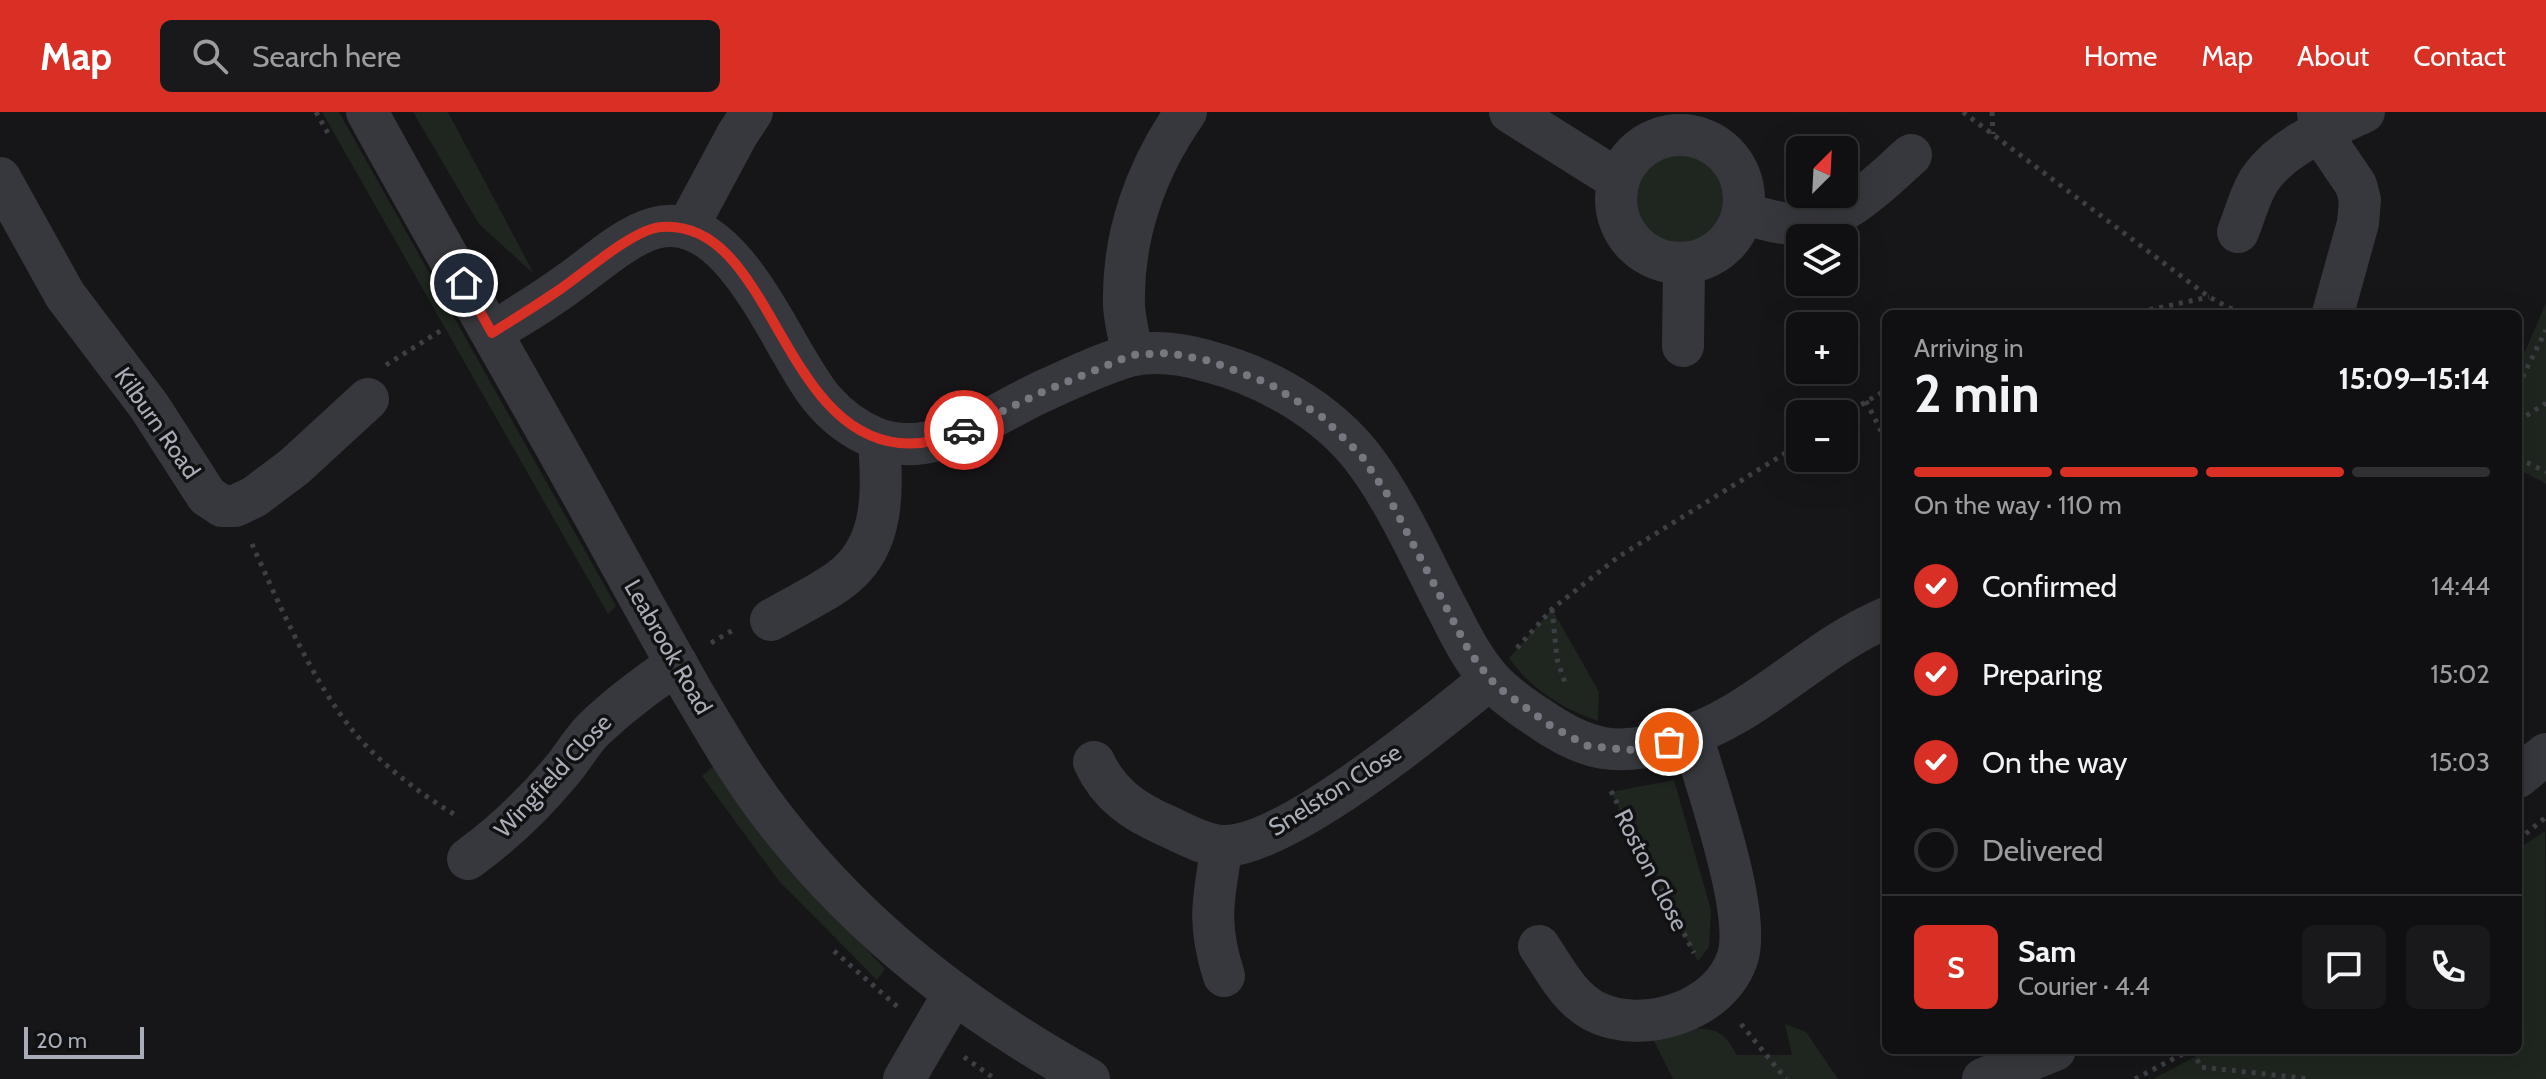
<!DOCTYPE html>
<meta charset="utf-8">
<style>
body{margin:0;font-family:Cabin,sans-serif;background:#19191b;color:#f1f3f6;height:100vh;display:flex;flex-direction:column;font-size:30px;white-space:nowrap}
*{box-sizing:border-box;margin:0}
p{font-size:26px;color:#9c9d9f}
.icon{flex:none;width:44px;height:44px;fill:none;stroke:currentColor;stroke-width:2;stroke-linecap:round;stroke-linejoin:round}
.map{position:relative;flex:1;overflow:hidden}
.drawer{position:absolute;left:1882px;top:198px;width:640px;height:744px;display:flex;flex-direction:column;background:#101012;border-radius:12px;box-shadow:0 8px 32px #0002,0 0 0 2px #303032}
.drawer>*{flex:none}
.needle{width:52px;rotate:24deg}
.fabs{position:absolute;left:1786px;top:24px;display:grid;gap:16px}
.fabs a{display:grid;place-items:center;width:72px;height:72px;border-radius:12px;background:#101012;box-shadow:0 8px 32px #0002,0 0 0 2px #303032;font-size:40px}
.scale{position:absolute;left:24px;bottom:20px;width:120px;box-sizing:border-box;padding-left:8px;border:4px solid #a8adb8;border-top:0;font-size:22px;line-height:28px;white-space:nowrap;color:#a8adb8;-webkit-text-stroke:6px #111113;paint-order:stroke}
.pin{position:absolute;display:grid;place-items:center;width:68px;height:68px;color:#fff;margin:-34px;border:4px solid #fff;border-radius:50%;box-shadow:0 2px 8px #0007}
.courier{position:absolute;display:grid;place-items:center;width:80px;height:80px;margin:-40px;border:6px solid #d93025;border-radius:50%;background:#fff;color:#222;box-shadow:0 2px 10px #0007}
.headline em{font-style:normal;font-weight:700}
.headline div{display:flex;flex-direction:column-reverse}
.headline{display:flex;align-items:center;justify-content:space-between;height:136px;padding:0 32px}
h1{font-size:52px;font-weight:700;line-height:60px}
.bar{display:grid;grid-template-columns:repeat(4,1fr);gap:12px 8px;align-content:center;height:96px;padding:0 32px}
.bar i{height:10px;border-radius:6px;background:#303032}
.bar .current{background:#d93025}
.bar p{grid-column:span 4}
.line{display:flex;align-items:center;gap:20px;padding:0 32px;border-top:2px solid #303032}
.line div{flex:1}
.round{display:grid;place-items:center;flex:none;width:84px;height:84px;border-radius:12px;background:#19191b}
ol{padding:0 32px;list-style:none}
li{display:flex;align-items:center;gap:24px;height:88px}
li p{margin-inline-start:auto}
li .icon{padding:8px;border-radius:50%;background:#d93025;color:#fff;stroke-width:4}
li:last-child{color:#9c9d9f}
li i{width:44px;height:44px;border:4px solid #303032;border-radius:50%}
header{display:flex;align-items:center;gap:48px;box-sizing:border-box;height:112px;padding:0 40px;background:#d93025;color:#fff}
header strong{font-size:38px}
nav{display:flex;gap:44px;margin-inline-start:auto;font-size:28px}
.search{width:560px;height:72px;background:#19191b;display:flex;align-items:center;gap:20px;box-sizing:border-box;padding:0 28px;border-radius:12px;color:#9c9d9f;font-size:30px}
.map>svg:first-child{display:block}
.green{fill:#1e261f}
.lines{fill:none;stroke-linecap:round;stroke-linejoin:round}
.path{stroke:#3d3f44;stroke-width:5;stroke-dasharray:4 6;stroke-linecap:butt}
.minor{stroke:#37383d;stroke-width:42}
.done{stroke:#757880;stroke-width:8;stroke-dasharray:0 14.4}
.route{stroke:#d93025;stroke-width:10}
.labels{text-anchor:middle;stroke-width:7;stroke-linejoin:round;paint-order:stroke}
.street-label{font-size:24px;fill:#a8adb8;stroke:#111113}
</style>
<header>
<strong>Map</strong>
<div class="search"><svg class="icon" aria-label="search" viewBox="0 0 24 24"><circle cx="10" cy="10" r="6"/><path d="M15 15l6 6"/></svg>Search here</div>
<nav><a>Home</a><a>Map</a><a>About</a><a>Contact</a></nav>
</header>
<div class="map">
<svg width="2546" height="967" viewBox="0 0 2546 967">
<rect width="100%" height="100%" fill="#161618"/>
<g class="green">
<polygon points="322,0 339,0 616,494 608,502"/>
<polygon points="413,0 448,0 534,162 479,112"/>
<circle cx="1681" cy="87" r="45"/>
<polygon points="2546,191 2546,372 2518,357 2518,255"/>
<path d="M1552,497l47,83 -1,29c-37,-13 -66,-31 -89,-63z"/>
<polygon points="714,654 788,754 885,857 877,868 779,769 702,664"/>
<polygon points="1674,668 1711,798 1709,835 1698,849 1611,680"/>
<polygon points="2545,719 2546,967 2153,967 2208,938 2518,938 2518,737"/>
<path d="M1785,912l21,8 32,47h-165l-20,-40c20,-5 50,-18 69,-4 6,4 11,14 15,20h55z"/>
</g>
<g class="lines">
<g class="path">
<polyline points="316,0 329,23"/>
<polyline points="1963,0 2209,185 2241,202"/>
<polyline points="1992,0 1993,22"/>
<polyline points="2130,202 2209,185"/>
<polyline points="386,253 440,219"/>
<polyline points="2518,274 2546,218"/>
<polyline points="1866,289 1886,329"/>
<polyline points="1844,303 1886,278"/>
<polyline points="2518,309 2546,291"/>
<polyline points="2518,346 2546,360"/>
<path d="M252,432c26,58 61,139 102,188 25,31 70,65 105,85"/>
<polyline points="1552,497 1557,547 1566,574"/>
<polyline points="711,531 733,518"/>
<polyline points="1517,536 1552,497 1618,445 1800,332"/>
<polyline points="1611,679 1694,841"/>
<polyline points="2518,728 2546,705"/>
<polyline points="834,839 899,896"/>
<polyline points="1741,912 1786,967"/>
<polyline points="2194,938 2200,955 2311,967"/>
<polyline points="964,945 995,967"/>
<polyline points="2135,967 2190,938"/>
</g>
<g class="minor">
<path d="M367,0c68,124 140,247 209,371 39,70 77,140 117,210 26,44 52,89 84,129 86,110 191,190 312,257"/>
<polyline points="1510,0 1618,68"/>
<polyline points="2318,0 2320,20 2356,73 2360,88 2358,111 2333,201"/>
<circle cx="1680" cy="87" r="64"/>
<polyline points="0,66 65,183 149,294 207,384 222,394 235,394 254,385 294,355 368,287"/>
<path d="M1743,102c16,3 34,10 50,10 51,-2 82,-37 118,-69"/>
<polyline points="687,116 737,23 752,0"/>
<path d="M2238,120c7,-17 12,-38 22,-53 24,-34 67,-50 104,-67"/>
<path d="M492,221c25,-16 51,-31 74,-48 28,-19 57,-48 89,-57 80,-22 128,127 169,173 14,16 30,28 49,36 56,25 117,-21 166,-44 28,-13 59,-28 90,-37 25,-6 54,-2 78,5 58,15 119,49 156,97 35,46 59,103 86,154 12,24 24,48 42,68 14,15 31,27 48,38 47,33 78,39 133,23 82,-22 138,-91 214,-123"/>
<polyline points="1683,234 1684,152"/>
<path d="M1132,243c-2,-16 -7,-33 -8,-49 -2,-70 22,-137 62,-194"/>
<path d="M771,508c22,-13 57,-29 75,-45 40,-34 36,-88 33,-135"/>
<path d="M1094,650c15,32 39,49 71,63 18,8 38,20 57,21 63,2 217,-125 268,-167"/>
<polyline points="2518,665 2546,642"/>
<path d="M1222,734c-9,54 -15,77 2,130"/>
<path d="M468,747c36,-26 66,-55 95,-90 10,-12 19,-28 30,-39 26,-25 54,-46 84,-66"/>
<path d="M1539,834c16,23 29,51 55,65 48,25 128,0 144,-55 13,-47 -32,-170 -46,-221"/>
<polyline points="904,967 953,883"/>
<polyline points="1983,967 2055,938"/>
</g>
</g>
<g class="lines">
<polyline class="done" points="964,318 1040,281 1132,243 1169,241 1210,249 1270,272 1322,305 1361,343 1387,382 1469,539 1490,567 1503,579 1551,614 1588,634 1629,638 1669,630"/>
<path class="route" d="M464,171l28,50c22,-14 45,-28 67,-43 24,-16 74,-61 102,-63 110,-9 118,203 238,216 23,2 45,-3 65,-13"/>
</g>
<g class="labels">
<g class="street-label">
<text transform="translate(157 311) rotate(55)" y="8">Kilburn Road</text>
<text transform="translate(668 535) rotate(60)" y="8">Leabrook Road</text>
<text transform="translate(553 664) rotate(-47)" y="8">Wingfield Close</text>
<text transform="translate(1335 678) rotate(-32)" y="8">Snelston Close</text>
<text transform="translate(1651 758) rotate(63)" y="8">Roston Close</text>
</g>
</g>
</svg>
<div class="fabs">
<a><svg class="needle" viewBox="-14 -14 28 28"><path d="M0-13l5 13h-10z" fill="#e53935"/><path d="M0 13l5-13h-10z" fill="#9c9d9f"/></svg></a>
<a><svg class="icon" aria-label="layers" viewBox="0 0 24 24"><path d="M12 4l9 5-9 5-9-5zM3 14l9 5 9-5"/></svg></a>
<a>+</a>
<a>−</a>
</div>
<div class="scale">20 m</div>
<div class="pin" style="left:1669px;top:630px;background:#ea580c"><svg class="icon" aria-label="bag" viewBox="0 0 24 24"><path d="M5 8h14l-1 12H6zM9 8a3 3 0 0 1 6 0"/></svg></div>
<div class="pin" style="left:464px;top:171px;background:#1f2937"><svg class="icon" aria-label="home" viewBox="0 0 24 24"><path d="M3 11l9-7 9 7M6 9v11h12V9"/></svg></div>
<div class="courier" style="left:964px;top:318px"><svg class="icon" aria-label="car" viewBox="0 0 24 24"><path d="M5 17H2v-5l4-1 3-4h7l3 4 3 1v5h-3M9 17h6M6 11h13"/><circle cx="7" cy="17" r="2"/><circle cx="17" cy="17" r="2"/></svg></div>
<section class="drawer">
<div class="headline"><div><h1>2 min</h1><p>Arriving in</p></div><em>15:09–15:14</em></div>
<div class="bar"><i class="current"></i><i class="current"></i><i class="current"></i><i></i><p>On the way · 110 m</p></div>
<ol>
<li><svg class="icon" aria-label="check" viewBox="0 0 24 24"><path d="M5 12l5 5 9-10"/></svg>Confirmed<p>14:44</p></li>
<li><svg class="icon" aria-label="check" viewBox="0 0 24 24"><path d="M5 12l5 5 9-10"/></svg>Preparing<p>15:02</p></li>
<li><svg class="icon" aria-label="check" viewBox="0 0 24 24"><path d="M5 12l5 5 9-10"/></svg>On the way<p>15:03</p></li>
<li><i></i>Delivered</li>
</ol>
<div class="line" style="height:144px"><b class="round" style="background:#d93025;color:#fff">S</b><div><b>Sam</b><p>Courier · 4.4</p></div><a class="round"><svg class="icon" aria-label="chat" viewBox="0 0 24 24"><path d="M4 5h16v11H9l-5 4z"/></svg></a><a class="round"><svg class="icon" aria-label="phone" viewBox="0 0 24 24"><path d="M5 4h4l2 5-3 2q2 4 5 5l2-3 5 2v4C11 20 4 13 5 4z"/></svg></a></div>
</section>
</div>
